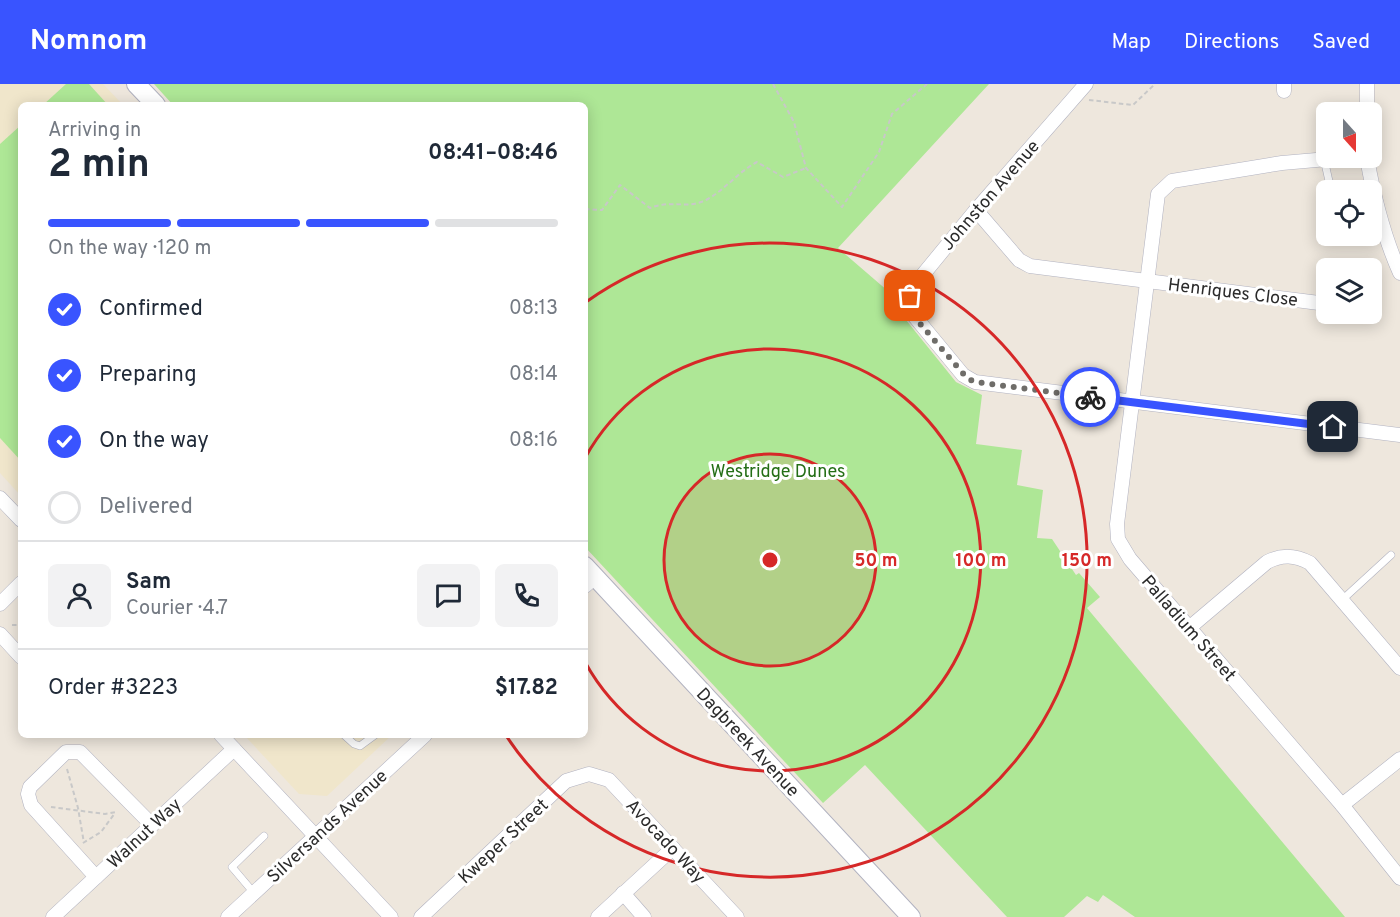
<!DOCTYPE html>
<meta charset="utf-8">
<style>
body{margin:0;font-family:Overpass,sans-serif;background:#f2f2f3;color:#1f2937;height:100vh;display:flex;flex-direction:column;font-size:22px;white-space:nowrap}
*{box-sizing:border-box;margin:0}
p{font-size:20px;color:#747a83}
.icon{flex:none;width:33px;height:33px;fill:none;stroke:currentColor;stroke-width:2;stroke-linecap:round;stroke-linejoin:round}
.map{position:relative;flex:1;overflow:hidden}
.sheet{position:absolute;left:18px;top:18px;width:570px;height:636px;display:flex;flex-direction:column;background:#fff;border-radius:9px;box-shadow:0 3px 15px #0003}
.sheet>*{flex:none}
.needle{width:39px;rotate:159deg}
.tools{position:absolute;left:1316px;top:18px;display:grid;gap:12px}
.tools a{display:grid;place-items:center;width:66px;height:66px;border-radius:9px;background:#fff;box-shadow:0 3px 15px #0003;font-size:30px}
.pin{position:absolute;display:grid;place-items:center;width:51px;height:51px;color:#fff;margin:-26px;border-radius:12px;box-shadow:0 3px 9px #0006}
.courier{position:absolute;display:grid;place-items:center;width:60px;height:60px;margin:-30px;border:4px solid #3954ff;border-radius:50%;background:#fff;color:#222;box-shadow:0 2px 8px #0007}
.overview em{font-style:normal;font-weight:700}
.overview div{display:flex;flex-direction:column-reverse}
.overview{display:flex;align-items:center;justify-content:space-between;height:102px;padding:0 30px}
h1{font-size:39px;font-weight:700;line-height:45px}
.bar{display:grid;grid-template-columns:repeat(4,1fr);gap:9px 6px;align-content:center;height:72px;padding:0 30px}
.bar i{height:8px;border-radius:4px;background:#e0e1e3}
.bar .active{background:#3954ff}
.bar p{grid-column:span 4}
.line{display:flex;align-items:center;gap:15px;padding:0 30px;border-top:2px solid #e0e1e3}
.line div{flex:1}
.round{display:grid;place-items:center;flex:none;width:63px;height:63px;border-radius:9px;background:#f2f2f3}
ol{padding:0 30px;list-style:none}
li{display:flex;align-items:center;gap:18px;height:66px}
li p{margin-inline-start:auto}
li .icon{padding:6px;border-radius:50%;background:#3954ff;color:#fff;stroke-width:4}
li:last-child{color:#747a83}
li i{width:33px;height:33px;border:3px solid #e0e1e3;border-radius:50%}
header{display:flex;align-items:center;gap:36px;box-sizing:border-box;height:84px;padding:0 30px;background:#3954ff;color:#fff}
header strong{font-size:28px}
nav{display:flex;gap:33px;margin-inline-start:auto;font-size:21px}
.map>svg:first-child{display:block}
.education{fill:#f0e6cb}
.green{fill:#aee796}
.lines{fill:none;stroke-linecap:round;stroke-linejoin:round}
.service-casing{stroke:#b1b2c0;stroke-width:8}
.minor-casing{stroke:#b1b2c0;stroke-width:15}
.tertiary-casing{stroke:#b1b2c0;stroke-width:20}
.path{stroke:#c8c8c8;stroke-width:2;stroke-dasharray:4.5 3;stroke-linecap:butt}
.service{stroke:#fff;stroke-width:7}
.minor{stroke:#fff;stroke-width:14}
.tertiary{stroke:#fff;stroke-width:18}
.done{stroke:#6f6d69;stroke-width:6;stroke-dasharray:0 10.8}
.route{stroke:#3954ff;stroke-width:8}
.ring{fill:none;stroke:#d62828;stroke-width:3}
.labels{text-anchor:middle;stroke-width:6;stroke-linejoin:round;paint-order:stroke}
.street-label{font-size:18px;fill:#2b2b2b;stroke:#fff}
.park-label{font-size:18px;fill:#246e16;stroke:#fff}
.centre{fill:#d62828;stroke:#fff;stroke-width:3}
.ring-label{font-size:18px;text-anchor:middle;font-weight:bold;fill:#d62828;stroke:#fff;stroke-width:6;stroke-linejoin:round;paint-order:stroke}
</style>
<header>
<strong>Nomnom</strong>
<nav><a>Map</a><a>Directions</a><a>Saved</a></nav>
</header>
<div class="map">
<svg width="1400" height="833" viewBox="0 0 1400 833">
<rect width="100%" height="100%" fill="#eee7dd"/>
<g class="education">
<polygon points="0,0 103,0 123,21 21,21 21,412 0,389"/>
<polygon points="244,651 392,651 327,712 299,710"/>
</g>
<g class="green">
<polygon points="66,0 89,0 108,21 43,21"/>
<polygon points="154,0 989,0 838,164 903,220 902,231 956,298 982,311 976,360 1022,366 1017,401 1043,406 1037,454 1052,455 1076,491 1079,489 1100,513 1087,524 1345,833 1135,833 1103,811 1098,818 1087,812 1064,833 1007,833 865,681 823,719 585,463 585,21 173,21"/>
<polygon points="21,41 21,377 0,354 0,60"/>
</g>
<g class="lines">
<g class="service-casing">
<g id="service">
<polyline points="1324,75 1331,106"/>
<polyline points="1342,152 1342,153"/>
<polyline points="1342,516 1391,471"/>
<polyline points="344,651 354,660 360,662 375,651"/>
<polyline points="254,809 232,783 264,752"/>
</g>
</g>
<g class="minor-casing">
<g id="minor">
<polyline points="1086,0 976,126 912,204 911,228 963,291 975,298 1400,351"/>
<polyline points="1284,0 1284,7"/>
<polyline points="1367,28 1367,0"/>
<polyline points="1339,74 1282,79 1172,97 1158,110 1117,440 1118,455 1130,475 1342,721 1400,794"/>
<path d="M1367,74c7,40 16,77 33,115"/>
<polyline points="976,126 1019,176 1030,182 1319,219"/>
<polyline points="0,414 21,436"/>
<polyline points="585,502 595,493"/>
<polyline points="0,520 21,499"/>
<path d="M1189,544l78,-66c15,-8 28,-7 43,1l90,105"/>
<polyline points="0,550 21,573"/>
<polyline points="221,651 391,833"/>
<polyline points="1342,721 1400,675"/>
<polyline points="96,793 31,721 28,710 30,703 66,668 80,668 152,741"/>
<polyline points="623,809 644,833"/>
<polyline points="53,833 234,665"/>
<polyline points="228,833 425,651"/>
<polyline points="421,833 566,697 589,690 609,696 737,833"/>
<polyline points="598,833 673,764"/>
</g>
</g>
<g class="tertiary-casing">
<g id="tertiary">
<polyline points="136,0 156,21"/>
<polyline points="585,482 911,833"/>
</g>
</g>
<g class="path">
<polyline points="773,0 794,38 806,84 842,123 879,68 892,30 927,0"/>
<polyline points="1089,16 1133,21 1155,0"/>
<path d="M585,125l17,1 18,-25 30,23c20,-8 35,0 51,-6 20,-7 35,-29 56,-40l26,15 23,-9"/>
<polyline points="12,541 21,541"/>
<polyline points="67,685 78,724 84,759"/>
<polyline points="51,723 105,730 116,728"/>
<polyline points="83,759 101,748 115,729"/>
</g>
<use href="#service" class="service"/>
<use href="#minor" class="minor"/>
<use href="#tertiary" class="tertiary"/>
</g>
<g class="lines">
<polyline class="done" points="910,212 910,228 967,294 975,298 1090,313"/>
<polyline class="route" points="1090,313 1333,343"/>
</g>
<circle cx="770" cy="476" r="106" fill="#d62828" fill-opacity=".12"/>
<g class="ring">
<circle cx="770" cy="476" r="106"/>
<path d="M585 374A211 211 0 1 1 585 578"/>
<path d="M586 218A317 317 0 1 1 507 653"/>
</g>
<g class="labels">
<g class="street-label">
<text transform="translate(990 111) rotate(-49)" y="6">Johnston Avenue</text>
<text transform="translate(1233 208) rotate(7)" y="6">Henriques Close</text>
<text transform="translate(1189 544) rotate(49)" y="6">Palladium Street</text>
<text transform="translate(748 658) rotate(47)" y="6">Dagbreek Avenue</text>
<text transform="translate(327 742) rotate(-43)" y="6">Silversands Avenue</text>
<text transform="translate(144 749) rotate(-43)" y="6">Walnut Way</text>
<text transform="translate(503 757) rotate(-43)" y="6">Kweper Street</text>
<text transform="translate(666 757) rotate(47)" y="6">Avocado Way</text>
</g>
<g class="park-label">
<text x="778" y="393">Westridge Dunes</text>
</g>
</g>
<circle cx="770" cy="476" r="9" class="centre"/>
<g class="ring-label">
<text x="876" y="482">50 m</text>
<text x="981" y="482">100 m</text>
<text x="1087" y="482">150 m</text>
</g>
</svg>
<div class="tools">
<a><svg class="needle" viewBox="-14 -14 28 28"><path d="M0-13l5 13h-10z" fill="#e53935"/><path d="M0 13l5-13h-10z" fill="#747a83"/></svg></a>
<a><svg class="icon" aria-label="locate" viewBox="0 0 24 24"><circle cx="12" cy="12" r="6"/><path d="M12 2v4M12 18v4M2 12h4M18 12h4"/></svg></a>
<a><svg class="icon" aria-label="layers" viewBox="0 0 24 24"><path d="M12 4l9 5-9 5-9-5zM3 14l9 5 9-5"/></svg></a>
</div>
<div class="pin" style="left:910px;top:212px;background:#ea580c"><svg class="icon" aria-label="bag" viewBox="0 0 24 24"><path d="M5 8h14l-1 12H6zM9 8a3 3 0 0 1 6 0"/></svg></div>
<div class="pin" style="left:1333px;top:343px;background:#1f2937"><svg class="icon" aria-label="home" viewBox="0 0 24 24"><path d="M3 11l9-7 9 7M6 9v11h12V9"/></svg></div>
<div class="courier" style="left:1090px;top:313px"><svg class="icon" aria-label="bike" viewBox="0 0 24 24"><circle cx="6" cy="16" r="4"/><circle cx="18" cy="16" r="4"/><path d="M6 16l4-8h5l3 8M10 8l3 8H6M13 5h3"/></svg></div>
<section class="sheet">
<div class="overview"><div><h1>2 min</h1><p>Arriving in</p></div><em>08:41–08:46</em></div>
<div class="bar"><i class="active"></i><i class="active"></i><i class="active"></i><i></i><p>On the way · 120 m</p></div>
<ol>
<li><svg class="icon" aria-label="check" viewBox="0 0 24 24"><path d="M5 12l5 5 9-10"/></svg>Confirmed<p>08:13</p></li>
<li><svg class="icon" aria-label="check" viewBox="0 0 24 24"><path d="M5 12l5 5 9-10"/></svg>Preparing<p>08:14</p></li>
<li><svg class="icon" aria-label="check" viewBox="0 0 24 24"><path d="M5 12l5 5 9-10"/></svg>On the way<p>08:16</p></li>
<li><i></i>Delivered</li>
</ol>
<div class="line" style="height:108px"><a class="round"><svg class="icon" aria-label="person" viewBox="0 0 24 24"><circle cx="12" cy="8" r="4"/><path d="M4 21q1-7 8-7t8 7"/></svg></a><div><b>Sam</b><p>Courier · 4.7</p></div><a class="round"><svg class="icon" aria-label="chat" viewBox="0 0 24 24"><path d="M4 5h16v11H9l-5 4z"/></svg></a><a class="round"><svg class="icon" aria-label="phone" viewBox="0 0 24 24"><path d="M5 4h4l2 5-3 2q2 4 5 5l2-3 5 2v4C11 20 4 13 5 4z"/></svg></a></div>
<div class="line" style="height:78px"><div>Order #3223</div><b>$17.82</b></div>
</section>
</div>
